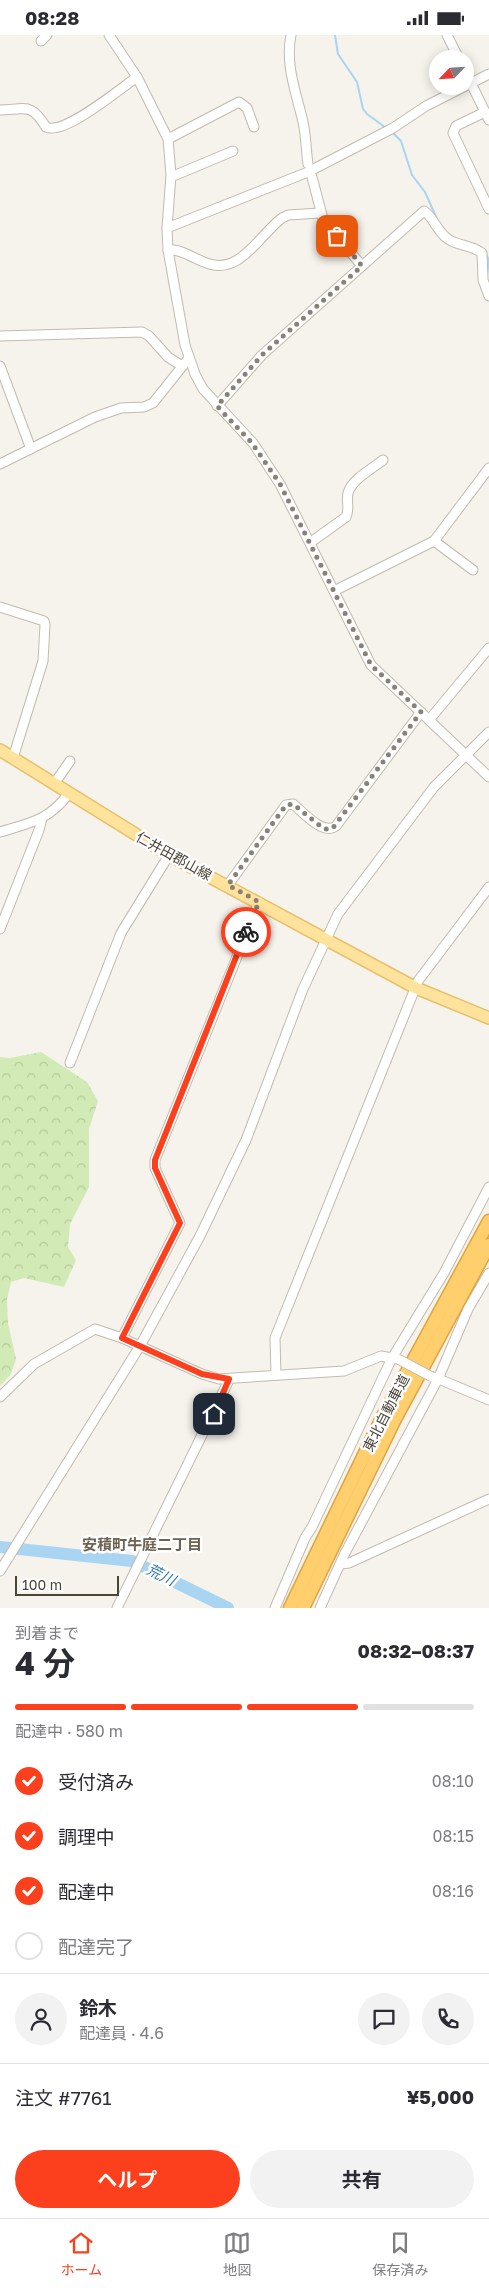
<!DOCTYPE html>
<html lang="ja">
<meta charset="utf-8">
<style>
body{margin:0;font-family:"Golos Text","Noto Sans JP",sans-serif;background:#f2f2f3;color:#2b2b33;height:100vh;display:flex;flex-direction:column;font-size:19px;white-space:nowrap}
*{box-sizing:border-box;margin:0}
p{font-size:16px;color:#7c7c81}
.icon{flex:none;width:28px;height:28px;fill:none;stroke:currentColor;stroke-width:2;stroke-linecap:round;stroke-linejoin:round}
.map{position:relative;height:1573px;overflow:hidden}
.panel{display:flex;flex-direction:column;background:#fff;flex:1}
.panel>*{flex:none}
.needle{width:32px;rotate:245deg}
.buttons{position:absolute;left:429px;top:15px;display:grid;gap:10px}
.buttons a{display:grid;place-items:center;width:45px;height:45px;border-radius:50%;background:#fff;box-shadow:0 2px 12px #0003;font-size:25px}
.scale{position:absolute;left:15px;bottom:12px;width:104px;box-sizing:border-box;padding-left:5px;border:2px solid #4b4439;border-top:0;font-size:14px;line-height:18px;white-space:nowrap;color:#4b4439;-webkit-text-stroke:4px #fff;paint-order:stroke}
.pin{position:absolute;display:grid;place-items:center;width:42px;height:42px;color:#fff;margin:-21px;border-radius:10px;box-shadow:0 2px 8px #0006}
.courier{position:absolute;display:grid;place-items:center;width:50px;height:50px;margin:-25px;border:4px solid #fc3f1d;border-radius:50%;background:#fff;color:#222;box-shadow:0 1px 6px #0007}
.headline em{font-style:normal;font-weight:700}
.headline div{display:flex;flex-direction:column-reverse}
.headline{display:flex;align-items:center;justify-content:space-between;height:85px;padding:0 15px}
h1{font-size:32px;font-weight:700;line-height:38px}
.bar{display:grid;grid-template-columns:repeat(4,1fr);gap:8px 5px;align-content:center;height:60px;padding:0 15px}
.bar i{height:6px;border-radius:4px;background:#e1e1e2}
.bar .current{background:#fc3f1d}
.bar p{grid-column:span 4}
.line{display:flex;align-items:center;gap:12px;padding:0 15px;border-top:1px solid #e1e1e2}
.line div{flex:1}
.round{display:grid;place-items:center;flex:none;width:52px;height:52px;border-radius:26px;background:#f2f2f3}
ol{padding:0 15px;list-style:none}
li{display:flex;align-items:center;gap:15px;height:55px}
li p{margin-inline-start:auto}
li .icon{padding:5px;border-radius:50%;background:#fc3f1d;color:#fff;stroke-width:4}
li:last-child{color:#7c7c81}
li i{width:28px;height:28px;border:2px solid #e1e1e2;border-radius:50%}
.primary-button{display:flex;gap:10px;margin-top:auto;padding:10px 15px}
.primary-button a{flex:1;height:58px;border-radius:30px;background:#fc3f1d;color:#fff;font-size:20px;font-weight:700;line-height:58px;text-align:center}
.primary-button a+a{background:#f2f2f3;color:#2b2b33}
.status{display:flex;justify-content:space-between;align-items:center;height:35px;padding:0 25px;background:#fff;direction:ltr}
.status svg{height:14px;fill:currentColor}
.tab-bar{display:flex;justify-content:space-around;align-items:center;height:70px;border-top:1px solid #e1e1e2;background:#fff;font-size:14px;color:#7c7c81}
.tab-bar a{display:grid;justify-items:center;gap:2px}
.tab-bar .current{color:#fc3f1d}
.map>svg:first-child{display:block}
.forest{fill:url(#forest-crowns)}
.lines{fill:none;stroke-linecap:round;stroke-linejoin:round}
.stream{stroke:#a9d4f2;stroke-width:2}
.river{stroke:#a9d4f2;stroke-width:12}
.minor-casing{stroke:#c2bbae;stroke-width:11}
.major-casing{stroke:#e6c16a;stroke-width:14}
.highway-casing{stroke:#e0a43c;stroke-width:15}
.minor{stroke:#fff;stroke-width:9}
.major{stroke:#ffe39c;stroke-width:11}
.highway{stroke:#ffcf6e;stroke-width:12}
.minor-bridge-casing{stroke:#c2bbae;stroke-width:11;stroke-linecap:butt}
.minor-bridge{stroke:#fff;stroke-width:9}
.done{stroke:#878178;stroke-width:5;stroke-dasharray:0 9}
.route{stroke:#fc3f1d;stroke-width:6}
.labels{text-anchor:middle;stroke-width:5;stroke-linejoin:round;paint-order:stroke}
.street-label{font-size:14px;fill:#4b4439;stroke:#fff}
.neighbourhood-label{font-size:15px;font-weight:bold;fill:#6e6250;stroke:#fff}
.water-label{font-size:15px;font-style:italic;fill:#2e7ab2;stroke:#fff}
</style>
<div class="status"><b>08:28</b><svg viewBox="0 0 49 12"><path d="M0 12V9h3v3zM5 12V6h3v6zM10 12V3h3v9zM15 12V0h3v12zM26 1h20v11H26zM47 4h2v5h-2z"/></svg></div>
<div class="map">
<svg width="489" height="1573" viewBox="0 0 489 1573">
<defs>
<pattern id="forest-crowns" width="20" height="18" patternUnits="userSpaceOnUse" patternTransform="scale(1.25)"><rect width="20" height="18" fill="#d2eab5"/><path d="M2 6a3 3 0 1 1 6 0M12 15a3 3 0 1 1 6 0" fill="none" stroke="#b6ca9c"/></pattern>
</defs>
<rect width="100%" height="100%" fill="#f6f3ec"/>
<polygon class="forest" points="41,1017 87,1047 98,1066 89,1094 89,1152 70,1189 68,1212 76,1225 64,1252 24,1243 11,1247 7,1264 8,1288 16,1324 11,1339 0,1351 0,1022 10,1023"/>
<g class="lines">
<g class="stream">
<polyline points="335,0 338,19 357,47 363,74 367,79 386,93"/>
<polyline points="392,97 401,106 412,140 425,157 437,184"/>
<polyline points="486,218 489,226 487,240"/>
</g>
<polyline class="river" points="0,1512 132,1526 228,1573"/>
<g class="minor-casing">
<g id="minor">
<polyline points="109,0 137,42 168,104 171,140 167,193 168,215 185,310 195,339 203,354 253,408 280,449 371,630 489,742"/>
<path d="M291,0c-6,30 5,57 12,87 3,13 3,28 5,42"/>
<polyline points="447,0 459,24"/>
<polyline points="41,6 47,0"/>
<polyline points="465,36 489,85"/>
<path d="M0,75c27,-1 31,-7 46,17 18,9 75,-39 91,-50"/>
<polyline points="485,77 456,91 453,98 489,174"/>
<polyline points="168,104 239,67 247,73 254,92"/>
<polyline points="171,142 233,116"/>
<polyline points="312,142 323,184 362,231"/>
<polyline points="167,193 308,137 393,93 426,71 489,39"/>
<path d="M168,215c11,-2 25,8 36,12 35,16 55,-27 78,-44l6,-3 32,-2"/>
<polyline points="0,301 142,297 149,301 168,322 182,331"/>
<polyline points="0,331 31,414"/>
<path d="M217,371l45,-51 162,-144c9,5 13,21 24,28 10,7 24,6 34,14l1,27 6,16"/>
<polyline points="0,429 95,382 121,373 144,372 153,368 189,323"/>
<polyline points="434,506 473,535"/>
<path d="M311,507l35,-25c4,-8 0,-15 2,-24 4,-14 24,-24 35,-33"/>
<polyline points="334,556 434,506 489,433"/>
<polyline points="0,572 44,586 45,590 43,626 13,723"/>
<polyline points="429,685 489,613"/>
<polyline points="54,749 70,726"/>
<path d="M0,797c30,-9 50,-12 69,-39"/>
<path d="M228,850l58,-80 7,-1c10,8 30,32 43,22l85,-114"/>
<polyline points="0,894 39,795 42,783"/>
<polyline points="70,1028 121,898 169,820"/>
<polyline points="122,1303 180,1188 155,1133 155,1125 259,867"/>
<polyline points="276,1340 275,1303 418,946 489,852"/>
<polyline points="434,1342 489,1365"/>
<polyline points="0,1362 34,1329 95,1294 122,1303 202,1339 219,1344 344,1336 381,1321 397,1324"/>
<polyline points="341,1529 349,1528 489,1464"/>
<polyline points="0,1536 140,1311 200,1201 246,1105 303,954 338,879 434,752 489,697"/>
<polyline points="117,1573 229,1345"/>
<polyline points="275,1573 305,1503 312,1492 392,1323 444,1238 489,1152"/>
<polyline points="320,1573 344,1520 438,1344 468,1274 489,1238"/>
</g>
</g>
<g class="major-casing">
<polyline id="major" points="0,715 169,820 416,953 489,983"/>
</g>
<g class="highway-casing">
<g id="highway">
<polyline points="290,1573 382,1383 489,1186"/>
<polyline points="303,1573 394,1386 489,1210"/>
</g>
</g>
<use href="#minor" class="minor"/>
<use href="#major" class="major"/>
<use href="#highway" class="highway"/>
<g class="minor-bridge-casing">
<polyline id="minor-bridge" points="398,1324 432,1342"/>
</g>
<use href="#minor-bridge" class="minor-bridge"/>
</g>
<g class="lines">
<polyline class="done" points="246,897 259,867 228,850 286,770 293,769 324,794 332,794 421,677 371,630 280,449 252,408 217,371 262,320 362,231 337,201"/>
<polyline class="route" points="214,1379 229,1344 202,1339 122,1303 180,1188 155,1133 155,1125 246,897"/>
</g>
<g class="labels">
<g class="street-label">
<text transform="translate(174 821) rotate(29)" y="5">仁井田郡山線</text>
<text transform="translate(386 1378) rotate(-63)" y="5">東北自動車道</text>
</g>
<g class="neighbourhood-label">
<text x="142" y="1515">安積町牛庭二丁目</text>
</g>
<g class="water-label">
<text transform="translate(161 1540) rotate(26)" y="5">荒川</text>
</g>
</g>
</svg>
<div class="buttons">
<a><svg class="needle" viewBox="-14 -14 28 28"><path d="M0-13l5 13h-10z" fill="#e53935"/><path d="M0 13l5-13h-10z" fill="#7c7c81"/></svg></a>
</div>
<div class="scale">100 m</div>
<div class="pin" style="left:337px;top:201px;background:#ea580c"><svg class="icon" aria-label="bag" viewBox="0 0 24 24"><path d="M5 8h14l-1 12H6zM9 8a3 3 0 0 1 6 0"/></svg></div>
<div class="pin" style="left:214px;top:1379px;background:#1f2937"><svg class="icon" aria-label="home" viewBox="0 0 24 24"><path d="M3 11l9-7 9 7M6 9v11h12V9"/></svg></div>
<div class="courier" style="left:246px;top:897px"><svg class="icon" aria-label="bike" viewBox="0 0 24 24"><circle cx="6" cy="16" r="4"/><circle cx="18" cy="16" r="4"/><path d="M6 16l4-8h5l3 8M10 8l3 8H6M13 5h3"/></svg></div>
</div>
<section class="panel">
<div class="headline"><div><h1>4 分</h1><p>到着まで</p></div><em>08:32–08:37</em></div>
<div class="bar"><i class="current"></i><i class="current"></i><i class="current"></i><i></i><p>配達中 · 580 m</p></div>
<ol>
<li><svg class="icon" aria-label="check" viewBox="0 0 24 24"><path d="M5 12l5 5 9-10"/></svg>受付済み<p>08:10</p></li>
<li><svg class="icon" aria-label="check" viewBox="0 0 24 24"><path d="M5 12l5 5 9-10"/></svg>調理中<p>08:15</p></li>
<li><svg class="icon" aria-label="check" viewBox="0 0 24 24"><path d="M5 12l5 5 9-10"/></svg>配達中<p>08:16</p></li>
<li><i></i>配達完了</li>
</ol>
<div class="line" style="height:90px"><a class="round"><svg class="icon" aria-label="person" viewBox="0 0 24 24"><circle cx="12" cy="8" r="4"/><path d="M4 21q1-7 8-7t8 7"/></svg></a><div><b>鈴木</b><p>配達員 · 4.6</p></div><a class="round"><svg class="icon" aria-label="chat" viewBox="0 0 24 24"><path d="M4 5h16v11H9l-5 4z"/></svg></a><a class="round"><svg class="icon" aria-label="phone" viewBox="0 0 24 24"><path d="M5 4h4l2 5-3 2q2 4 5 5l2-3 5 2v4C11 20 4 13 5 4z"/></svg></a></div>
<div class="line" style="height:65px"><div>注文 #7761</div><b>¥5,000</b></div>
<div class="primary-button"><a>ヘルプ</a><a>共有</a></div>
</section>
<nav class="tab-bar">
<a class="current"><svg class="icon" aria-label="home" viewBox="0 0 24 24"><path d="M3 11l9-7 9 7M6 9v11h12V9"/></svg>ホーム</a>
<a><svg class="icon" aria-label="map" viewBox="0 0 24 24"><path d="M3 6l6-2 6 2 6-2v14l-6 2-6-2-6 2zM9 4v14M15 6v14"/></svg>地図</a>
<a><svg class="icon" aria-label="saved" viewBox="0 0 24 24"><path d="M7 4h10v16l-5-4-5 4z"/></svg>保存済み</a>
</nav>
